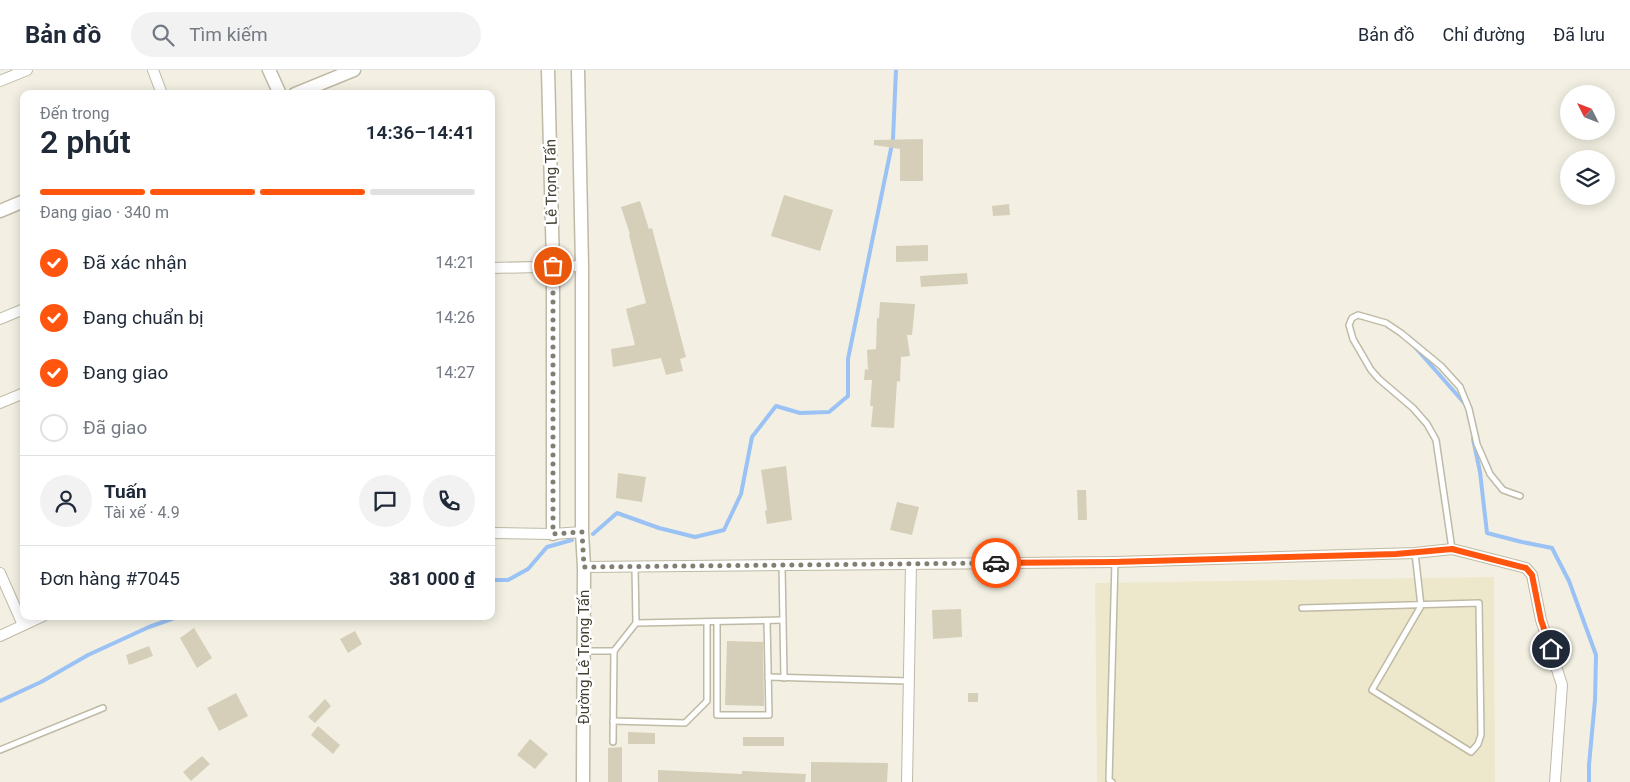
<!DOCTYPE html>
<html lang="vi">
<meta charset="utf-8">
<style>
body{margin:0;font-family:Roboto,sans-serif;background:#f2f2f3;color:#1f2937;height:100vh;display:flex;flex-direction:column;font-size:19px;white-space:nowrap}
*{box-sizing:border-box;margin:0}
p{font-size:16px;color:#747a83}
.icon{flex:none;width:28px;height:28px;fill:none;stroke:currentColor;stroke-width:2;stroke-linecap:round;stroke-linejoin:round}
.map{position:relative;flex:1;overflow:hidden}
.sheet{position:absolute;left:20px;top:20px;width:475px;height:530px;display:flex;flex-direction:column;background:#fff;border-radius:10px;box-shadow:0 2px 12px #0003}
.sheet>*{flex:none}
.needle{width:32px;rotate:312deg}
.tools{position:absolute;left:1560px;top:15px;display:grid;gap:10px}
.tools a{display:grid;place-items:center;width:55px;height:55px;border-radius:50%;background:#fff;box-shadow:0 2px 12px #0003;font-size:25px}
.pin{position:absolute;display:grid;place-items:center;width:42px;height:42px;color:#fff;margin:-21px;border:2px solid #fff;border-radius:50%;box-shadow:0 1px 5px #0007}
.courier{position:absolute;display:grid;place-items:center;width:50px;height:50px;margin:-25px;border:4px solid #ff550e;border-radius:50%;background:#fff;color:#222;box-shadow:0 1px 6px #0007}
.summary em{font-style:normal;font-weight:600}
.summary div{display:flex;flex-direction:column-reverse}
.summary{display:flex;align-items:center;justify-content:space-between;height:85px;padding:0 20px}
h1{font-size:32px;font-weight:600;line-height:38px}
.bar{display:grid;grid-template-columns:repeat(4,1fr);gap:8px 5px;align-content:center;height:60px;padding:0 20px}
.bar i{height:6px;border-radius:4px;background:#e0e1e3}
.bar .active{background:#ff550e}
.bar p{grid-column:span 4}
.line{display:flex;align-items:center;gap:12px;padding:0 20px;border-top:1px solid #e0e1e3}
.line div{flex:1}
.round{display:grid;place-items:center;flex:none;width:52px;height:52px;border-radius:26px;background:#f2f2f3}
ol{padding:0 20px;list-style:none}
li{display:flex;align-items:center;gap:15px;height:55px}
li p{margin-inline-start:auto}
li .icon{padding:5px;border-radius:50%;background:#ff550e;color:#fff;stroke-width:4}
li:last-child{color:#747a83}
li i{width:28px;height:28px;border:2px solid #e0e1e3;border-radius:50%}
header{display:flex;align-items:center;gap:30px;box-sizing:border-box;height:70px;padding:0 25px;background:#fff;border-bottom:1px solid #e0e1e3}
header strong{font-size:24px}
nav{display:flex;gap:28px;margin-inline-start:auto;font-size:18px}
.search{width:350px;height:45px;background:#f2f2f3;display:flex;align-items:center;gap:12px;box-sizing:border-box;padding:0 18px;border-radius:28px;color:#747a83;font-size:19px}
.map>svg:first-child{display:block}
.education{fill:#ede8cc}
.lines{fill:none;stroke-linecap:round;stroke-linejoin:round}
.stream{stroke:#9bc2f4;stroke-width:4}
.building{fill:#d5ceb8}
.service-casing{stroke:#bfbaa5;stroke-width:8}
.minor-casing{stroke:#bfbaa5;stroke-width:12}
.tertiary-casing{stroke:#bfbaa5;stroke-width:15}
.service{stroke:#fff;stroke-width:5}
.minor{stroke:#fff;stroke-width:10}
.tertiary{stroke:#fff;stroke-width:12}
.done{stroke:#827e71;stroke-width:5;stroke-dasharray:0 9}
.route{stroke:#ff550e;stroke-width:6}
.labels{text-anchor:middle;stroke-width:5;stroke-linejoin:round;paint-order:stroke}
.street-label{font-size:15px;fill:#454033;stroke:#fff}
</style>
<header>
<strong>Bản đồ</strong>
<div class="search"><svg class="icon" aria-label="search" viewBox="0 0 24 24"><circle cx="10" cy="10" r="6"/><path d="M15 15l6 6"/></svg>Tìm kiếm</div>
<nav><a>Bản đồ</a><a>Chỉ đường</a><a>Đã lưu</a></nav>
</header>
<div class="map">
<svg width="1630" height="712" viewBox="0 0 1630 712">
<rect width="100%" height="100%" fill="#f3f0e3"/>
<polygon class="education" points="1494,507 1495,712 1097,712 1095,513"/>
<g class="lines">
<g class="stream">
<polyline points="1415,277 1466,335"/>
<polyline points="1473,369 1480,402 1487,463 1522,472 1552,478 1569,511 1596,585 1595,630 1589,695 1589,712"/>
<polyline points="593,464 617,443 659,458 695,467 724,460 741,424 752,367 776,336 800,343 829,342 848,326 848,289 893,69 896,0"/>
<polyline points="491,510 508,510 528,499 547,477 572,470"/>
<polyline points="0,631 41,612 88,585 149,557 180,546"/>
</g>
</g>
<g class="building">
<polygon points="923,69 923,111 900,111 900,79 874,75 874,70"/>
<polygon points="784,125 833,140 820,181 771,166"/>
<polygon points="640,131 649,159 652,158 686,287 680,289 683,301 666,305 661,288 613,297 611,279 635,275 626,239 646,233 629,165 630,164 621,137"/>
<polygon points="1009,134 1010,145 993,146 992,136"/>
<polygon points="928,175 928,191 896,192 896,176"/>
<polygon points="967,203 968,214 921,217 920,206"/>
<polygon points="880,232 915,234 912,265 907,265 910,286 901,287 900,312 897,311 894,358 871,357 873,336 870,336 872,310 864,310 865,299 868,300 867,280 876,279 877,248 879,248"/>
<polygon points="786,396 792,450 767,454 765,441 767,440 761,400"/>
<polygon points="618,403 646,407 642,432 616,428"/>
<polygon points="1077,420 1086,420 1087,450 1078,450"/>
<polygon points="897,432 919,437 912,465 890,460"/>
<polygon points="961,539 962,567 933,569 932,540"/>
<polygon points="194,558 212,588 197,598 180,568"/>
<polygon points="355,561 362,574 348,583 340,569"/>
<polygon points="727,571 763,572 764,636 725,635"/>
<polygon points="149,576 153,586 129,595 126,585"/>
<polygon points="236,623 248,646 219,661 207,638"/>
<rect x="968" y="623" width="10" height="9"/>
<polygon points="325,629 331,636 315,653 308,647"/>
<polygon points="318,656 340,675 333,684 311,665"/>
<polygon points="628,662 655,663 655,674 628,674"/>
<rect x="743" y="667" width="41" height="9"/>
<polygon points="530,669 548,684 535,699 517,685"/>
<polygon points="622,677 622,712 608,712 608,678"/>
<polygon points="202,686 210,694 191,711 183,702"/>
<polygon points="811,692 888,693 887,712 811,712"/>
<polygon points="658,700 742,704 742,701 806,704 805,712 658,712"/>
</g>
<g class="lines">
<g class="service-casing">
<g id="service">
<polyline points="1452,479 1436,370 1427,354 1413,338 1379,309 1371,300 1353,269 1349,255 1352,248 1358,245 1386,253 1401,263 1441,296 1460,317 1469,339 1477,374 1490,404 1503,420 1520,426"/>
<polyline points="782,496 784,608"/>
<polyline points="635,497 636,553"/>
<polyline points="1302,538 1479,533 1481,665 1478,674 1471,682 1372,620 1421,536 1415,483"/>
<polyline points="717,552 717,645 769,645 767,551"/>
<polyline points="585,581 614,581"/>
<polyline points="768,607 909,611"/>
<polyline points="613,651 685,653 707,631 707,552"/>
<polyline points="613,672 614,581 636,553 783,550"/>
<polyline points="0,680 103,638"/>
<polyline points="1112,712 1109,710 1115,492"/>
</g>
</g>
<g class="minor-casing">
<g id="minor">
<polyline points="153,0 162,24"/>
<polyline points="0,11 27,0"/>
<polyline points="491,198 582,196"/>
<polyline points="0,249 24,239"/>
<polyline points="0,333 24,323"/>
<polyline points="491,463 553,464 582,462"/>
<polyline points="584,497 1115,492 1415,483 1452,479 1526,498 1532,505 1541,550 1562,615 1555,712"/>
<polyline points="0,503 23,555"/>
<polyline points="0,566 43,546"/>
<polyline points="907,712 911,494"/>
</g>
</g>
<g class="tertiary-casing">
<g id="tertiary">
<polyline points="269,0 280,24"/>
<polyline points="548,0 553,196 553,464"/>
<polyline points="578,0 582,196 582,462 584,497 583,712"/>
<polyline points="295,24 354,0"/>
<polyline points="0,141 24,131"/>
</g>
</g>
<use href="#service" class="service"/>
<use href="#minor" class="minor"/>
<use href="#tertiary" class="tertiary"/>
</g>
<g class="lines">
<polyline class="done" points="553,196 553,464 582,462 584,497 996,493"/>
<polyline class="route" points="996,493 1114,492 1396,484 1452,479 1526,498 1532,505 1541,550 1551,579"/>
</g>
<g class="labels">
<g class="street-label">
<text transform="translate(551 112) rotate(-91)" y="5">Lê Trọng Tấn</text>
<text transform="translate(584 587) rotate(-90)" y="5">Đường Lê Trọng Tấn</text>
</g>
</g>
</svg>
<div class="tools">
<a><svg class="needle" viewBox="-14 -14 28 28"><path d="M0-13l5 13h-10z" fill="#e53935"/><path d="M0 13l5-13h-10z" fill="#747a83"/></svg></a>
<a><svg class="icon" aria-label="layers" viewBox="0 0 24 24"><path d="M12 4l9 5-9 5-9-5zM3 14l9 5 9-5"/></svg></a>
</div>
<div class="pin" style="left:553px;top:196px;background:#ea580c"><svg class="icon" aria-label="bag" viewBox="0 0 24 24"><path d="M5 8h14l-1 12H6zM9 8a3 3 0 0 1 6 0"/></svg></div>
<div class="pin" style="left:1551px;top:579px;background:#1f2937"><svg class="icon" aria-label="home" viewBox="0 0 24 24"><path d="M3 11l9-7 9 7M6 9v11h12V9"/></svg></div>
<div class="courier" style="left:996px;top:493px"><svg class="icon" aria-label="car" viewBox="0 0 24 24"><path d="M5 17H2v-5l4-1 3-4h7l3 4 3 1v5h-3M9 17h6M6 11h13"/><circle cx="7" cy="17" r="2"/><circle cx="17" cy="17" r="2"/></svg></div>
<section class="sheet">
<div class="summary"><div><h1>2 phút</h1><p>Đến trong</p></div><em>14:36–14:41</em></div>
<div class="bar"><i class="active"></i><i class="active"></i><i class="active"></i><i></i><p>Đang giao · 340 m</p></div>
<ol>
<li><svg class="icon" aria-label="check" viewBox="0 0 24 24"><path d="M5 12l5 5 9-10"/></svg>Đã xác nhận<p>14:21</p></li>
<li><svg class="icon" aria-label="check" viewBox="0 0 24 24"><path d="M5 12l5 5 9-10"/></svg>Đang chuẩn bị<p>14:26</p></li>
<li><svg class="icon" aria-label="check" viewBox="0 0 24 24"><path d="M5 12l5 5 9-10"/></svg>Đang giao<p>14:27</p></li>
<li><i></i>Đã giao</li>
</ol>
<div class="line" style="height:90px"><a class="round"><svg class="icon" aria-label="person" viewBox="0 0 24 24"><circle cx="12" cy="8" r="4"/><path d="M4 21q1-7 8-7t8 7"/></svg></a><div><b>Tuấn</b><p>Tài xế · 4.9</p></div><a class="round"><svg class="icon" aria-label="chat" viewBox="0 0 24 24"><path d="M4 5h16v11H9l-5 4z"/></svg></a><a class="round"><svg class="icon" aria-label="phone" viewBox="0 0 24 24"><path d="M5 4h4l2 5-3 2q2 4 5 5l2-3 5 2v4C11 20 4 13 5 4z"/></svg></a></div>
<div class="line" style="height:65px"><div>Đơn hàng #7045</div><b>381 000 ₫</b></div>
</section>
</div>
